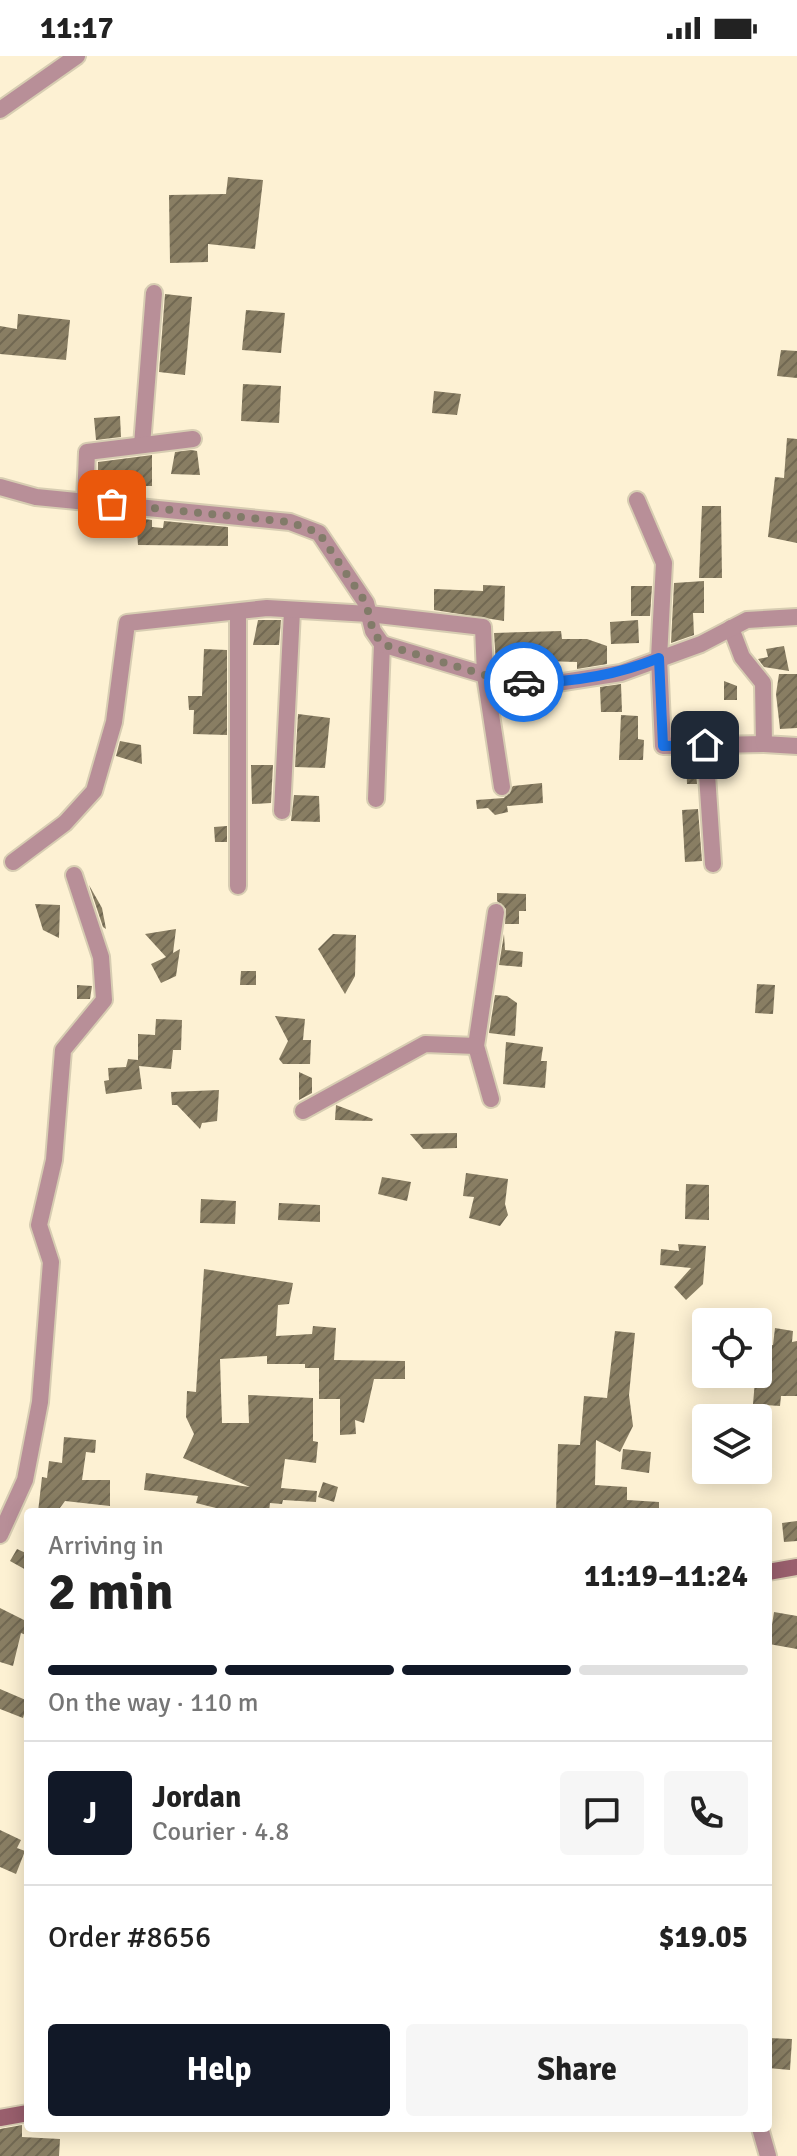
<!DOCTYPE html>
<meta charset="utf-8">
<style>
body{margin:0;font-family:Signika,sans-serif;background:#f6f6f6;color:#222;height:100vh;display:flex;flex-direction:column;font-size:30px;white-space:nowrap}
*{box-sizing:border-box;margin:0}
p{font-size:26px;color:#767676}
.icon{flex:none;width:44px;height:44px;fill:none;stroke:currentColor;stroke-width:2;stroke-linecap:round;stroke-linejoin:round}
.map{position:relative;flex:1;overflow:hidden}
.side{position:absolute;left:24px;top:1452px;width:748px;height:624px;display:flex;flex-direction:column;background:#fff;border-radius:8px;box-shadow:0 4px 20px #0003}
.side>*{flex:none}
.controls{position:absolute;left:692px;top:1252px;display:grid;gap:16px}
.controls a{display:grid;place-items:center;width:80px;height:80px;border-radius:8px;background:#fff;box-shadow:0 4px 20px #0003;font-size:40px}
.pin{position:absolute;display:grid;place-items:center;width:68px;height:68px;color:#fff;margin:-34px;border-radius:16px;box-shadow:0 4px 12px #0006}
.courier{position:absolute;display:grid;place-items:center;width:80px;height:80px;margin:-40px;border:6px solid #1a73e8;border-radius:50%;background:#fff;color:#222;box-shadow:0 2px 10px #0007}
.head em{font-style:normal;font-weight:700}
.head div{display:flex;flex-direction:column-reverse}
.head{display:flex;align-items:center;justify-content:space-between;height:136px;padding:0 24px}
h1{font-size:52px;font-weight:700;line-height:60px}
.bar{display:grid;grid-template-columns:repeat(4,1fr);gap:12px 8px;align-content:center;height:96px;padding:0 24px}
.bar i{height:10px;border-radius:6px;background:#e0e0e0}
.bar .current{background:#111827}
.bar p{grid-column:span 4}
.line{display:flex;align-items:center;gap:20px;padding:0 24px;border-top:2px solid #e0e0e0}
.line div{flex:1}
.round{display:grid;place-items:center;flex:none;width:84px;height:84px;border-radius:8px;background:#f6f6f6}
.button{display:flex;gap:16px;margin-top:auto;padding:16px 24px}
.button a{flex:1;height:92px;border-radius:8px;background:#111827;color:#fff;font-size:32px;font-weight:700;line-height:92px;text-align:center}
.button a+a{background:#f6f6f6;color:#222}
.status{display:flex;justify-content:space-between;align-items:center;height:56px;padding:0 40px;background:#fff;direction:ltr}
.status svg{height:22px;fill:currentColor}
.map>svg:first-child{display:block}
.building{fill:url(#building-hatch)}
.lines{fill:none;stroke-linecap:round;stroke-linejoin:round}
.street-casing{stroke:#d7cdb2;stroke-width:20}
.secondary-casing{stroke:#d7cdb2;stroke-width:20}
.street{stroke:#b88f98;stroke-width:16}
.secondary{stroke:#995f6d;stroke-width:16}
.done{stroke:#827b69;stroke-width:8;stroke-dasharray:0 14.4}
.route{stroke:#1a73e8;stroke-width:10}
</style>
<div class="status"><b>11:17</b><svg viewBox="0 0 49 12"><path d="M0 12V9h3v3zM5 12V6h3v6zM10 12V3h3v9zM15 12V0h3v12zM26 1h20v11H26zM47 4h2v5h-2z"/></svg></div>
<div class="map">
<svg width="797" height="2100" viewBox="0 0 797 2100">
<defs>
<pattern id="building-hatch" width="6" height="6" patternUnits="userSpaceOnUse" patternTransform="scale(2)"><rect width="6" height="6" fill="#897e63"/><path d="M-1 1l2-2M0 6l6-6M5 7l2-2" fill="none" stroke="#716852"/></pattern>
</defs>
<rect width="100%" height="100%" fill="#fdf1d3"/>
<g class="building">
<polygon points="228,121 263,124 255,193 208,188 208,206 170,207 169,139 226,138"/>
<polygon points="165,238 192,241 185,319 159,316"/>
<polygon points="246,254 285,257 281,297 242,294"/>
<polygon points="18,258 70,264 66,304 0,298 0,270 17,273"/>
<polygon points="781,294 797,295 797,322 777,320"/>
<polygon points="243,328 281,330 279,367 241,365"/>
<polygon points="434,335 461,338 457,359 432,357"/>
<polygon points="120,360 121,381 96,384 94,362"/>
<polygon points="787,382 797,383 797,487 768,481 775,421 784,422"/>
<polygon points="191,394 197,395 200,419 171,418 175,396"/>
<polygon points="152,399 152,430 120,430 120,438 98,436 98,406"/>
<polygon points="702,450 721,450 722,522 699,522"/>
<polygon points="136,462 152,464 152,471 163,472 164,465 228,471 228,490 138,489"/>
<polygon points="704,525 704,557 693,557 694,579 671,587 674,527"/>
<polygon points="483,529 505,530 504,565 434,554 434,533 483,535"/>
<polygon points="631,530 652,530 650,560 631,560"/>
<polygon points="258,564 281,564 279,589 253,589"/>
<polygon points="638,564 639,587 611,588 610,566"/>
<polygon points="561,575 562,583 587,583 607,590 607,608 577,613 577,606 509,604 510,613 496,608 494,577"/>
<polygon points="784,590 789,615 764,611 758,603 768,601 766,593"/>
<polygon points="204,593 227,594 227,679 193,678 194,654 189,654 188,640 202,640"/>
<polygon points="779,618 797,618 797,672 780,673 776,638"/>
<polygon points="724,625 737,630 737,644 724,644"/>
<polygon points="621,628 622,656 601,656 600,631"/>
<polygon points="298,658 330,662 325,712 295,711"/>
<polygon points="621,659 638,660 638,683 644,684 643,704 619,704"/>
<circle cx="701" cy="671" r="9"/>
<polygon points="120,685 141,689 142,708 116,700"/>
<polygon points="695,700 697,728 687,728 686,701"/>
<polygon points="251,709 273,709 271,747 252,748"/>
<polygon points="542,727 543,747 507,750 508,756 495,759 488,752 477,753 476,744 504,742 513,730"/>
<polygon points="294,739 319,740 320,766 291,765"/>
<polygon points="698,753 702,805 685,806 682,754"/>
<polygon points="227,770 227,786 215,786 214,771"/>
<polygon points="89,829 102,852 106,873 103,871"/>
<polygon points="497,837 526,838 526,855 519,855 519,868 505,868 506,853 497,845"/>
<polygon points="35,848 60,849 59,882 43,874"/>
<polygon points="176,873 173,897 180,893 176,920 161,927 151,908 166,901 145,878"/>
<polygon points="333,878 356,879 355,920 345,938 318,893"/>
<polygon points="504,878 505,894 523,896 522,911 499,909"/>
<polygon points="241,915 256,915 256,929 240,929"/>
<polygon points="757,928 775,929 773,958 755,957"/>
<polygon points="77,929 92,930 90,943 77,943"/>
<polygon points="495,939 507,940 517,947 515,980 489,977"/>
<polygon points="275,960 305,963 303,984 311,984 310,1008 283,1008 279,1003 288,985"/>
<polygon points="156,963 182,964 181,994 173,994 171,1013 139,1010 142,1033 106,1038 104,1025 109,1024 108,1012 126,1011 128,1003 138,1004 138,978 155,979"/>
<polygon points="506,986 543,991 541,1005 547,1005 545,1032 503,1028"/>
<polygon points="299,1016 312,1022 312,1037 299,1044"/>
<polygon points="219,1034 217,1065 202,1067 200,1073 177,1049 172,1049 171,1036"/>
<polygon points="336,1049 373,1063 372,1065 335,1064"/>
<polygon points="457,1077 457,1092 423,1093 410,1078"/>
<polygon points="466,1117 508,1123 505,1148 508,1159 500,1170 469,1162 474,1141 463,1140"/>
<polygon points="382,1121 411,1126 407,1145 378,1138"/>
<polygon points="686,1128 709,1129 709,1164 685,1163"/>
<polygon points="201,1143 236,1145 235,1168 200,1167"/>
<polygon points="279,1147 320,1149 320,1166 278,1164"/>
<polygon points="678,1188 706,1190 703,1228 686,1244 674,1231 691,1212 660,1209 661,1193 679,1195"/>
<polygon points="204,1213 293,1227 289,1248 278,1249 276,1280 312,1278 313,1270 336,1272 334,1304 405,1305 405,1323 374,1323 364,1367 355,1364 356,1378 340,1379 340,1343 319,1343 319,1312 305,1312 305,1308 267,1308 267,1300 220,1303 222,1367 249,1367 248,1339 313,1342 313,1385 318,1386 316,1407 285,1403 281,1432 317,1435 316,1446 283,1444 282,1448 270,1447 269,1456 232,1456 196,1447 198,1440 144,1434 146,1417 250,1431 183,1402 194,1378 186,1361 187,1335 196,1336"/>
<polygon points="775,1272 793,1275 792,1286 797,1285 797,1340 781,1340 780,1350 753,1348 758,1290 773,1289"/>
<polygon points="615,1275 635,1277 629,1339 633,1370 620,1396 596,1384 595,1429 627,1431 627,1444 659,1446 659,1456 556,1456 558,1388 580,1389 584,1340 607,1342"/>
<polygon points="64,1381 96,1384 95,1397 86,1396 82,1424 110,1424 110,1450 65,1445 57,1456 38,1456 42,1421 47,1422 49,1405 62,1407"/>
<polygon points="623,1393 651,1396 649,1417 621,1413"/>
<polygon points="323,1426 338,1431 334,1446 318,1441"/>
<polygon points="797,1465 797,1485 784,1486 782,1467"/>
<polygon points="17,1493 28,1498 28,1515 10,1505"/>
<polygon points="0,1552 28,1566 28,1580 21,1577 13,1610 0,1606"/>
<polygon points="774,1556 797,1560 797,1593 769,1588"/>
<polygon points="0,1633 28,1645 23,1662 0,1653"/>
<polygon points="0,1774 21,1784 17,1792 25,1795 16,1818 0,1811"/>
<polygon points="768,1982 792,1983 790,2014 768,2012"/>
<polygon points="22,2069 22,2081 60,2083 59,2100 0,2100 0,2073"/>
</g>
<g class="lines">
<g class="street-casing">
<g id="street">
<polyline points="0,54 77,0"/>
<polyline points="142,389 154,237"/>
<polyline points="0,431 36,441 290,466 319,477 366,547 373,575 382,588 376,743"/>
<polyline points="637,444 664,507 659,602 663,690 764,688"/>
<polyline points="85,445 87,396 193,383"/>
<polyline points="731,572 742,601 763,627 764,688 797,690"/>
<polyline points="382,588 485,619 520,626 557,627 621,617 701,588 747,564 797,561"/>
<polyline points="705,689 713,808"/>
<polyline points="282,755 292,555"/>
<polyline points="13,806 65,767 94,735 114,666 127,567 267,552 369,558 483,571 485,619 502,731"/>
<polyline points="238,830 238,556"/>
<polyline points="491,1043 476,990 496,856"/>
<polyline points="303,1055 425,988 476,990"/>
<polyline points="0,1479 25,1424 40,1346 51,1206 39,1169 54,1104 63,994 104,944 101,901 74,819"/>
<polyline points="760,2072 768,2100"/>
</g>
</g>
<g class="secondary-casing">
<g id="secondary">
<polyline points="768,1516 797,1511"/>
<polyline points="0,2062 28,2057"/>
</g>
</g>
<use href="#street" class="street"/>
<use href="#secondary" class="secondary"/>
</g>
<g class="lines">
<polyline class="done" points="112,448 290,466 319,477 366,547 373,575 382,588 485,619 524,626"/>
<path class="route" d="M524,626c48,1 90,-6 135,-24l4,88 42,-1"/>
</g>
</svg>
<div class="controls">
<a><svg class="icon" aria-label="locate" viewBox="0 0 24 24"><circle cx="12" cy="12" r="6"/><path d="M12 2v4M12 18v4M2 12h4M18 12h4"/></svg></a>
<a><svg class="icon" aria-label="layers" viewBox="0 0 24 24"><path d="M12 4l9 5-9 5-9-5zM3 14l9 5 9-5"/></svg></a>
</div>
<div class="pin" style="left:112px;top:448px;background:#ea580c"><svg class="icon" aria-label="bag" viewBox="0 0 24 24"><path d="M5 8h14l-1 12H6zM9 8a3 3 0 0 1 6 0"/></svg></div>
<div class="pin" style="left:705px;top:689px;background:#1f2937"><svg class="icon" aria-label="home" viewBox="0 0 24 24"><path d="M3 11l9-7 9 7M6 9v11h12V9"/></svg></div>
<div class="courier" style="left:524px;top:626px"><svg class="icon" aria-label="car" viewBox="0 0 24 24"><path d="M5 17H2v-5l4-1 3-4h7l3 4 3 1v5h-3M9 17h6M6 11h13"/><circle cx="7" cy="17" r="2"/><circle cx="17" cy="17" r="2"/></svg></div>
<section class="side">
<div class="head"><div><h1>2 min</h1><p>Arriving in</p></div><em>11:19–11:24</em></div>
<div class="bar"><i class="current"></i><i class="current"></i><i class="current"></i><i></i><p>On the way · 110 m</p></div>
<div class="line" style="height:144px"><b class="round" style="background:#111827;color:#fff">J</b><div><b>Jordan</b><p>Courier · 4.8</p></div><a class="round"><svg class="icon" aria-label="chat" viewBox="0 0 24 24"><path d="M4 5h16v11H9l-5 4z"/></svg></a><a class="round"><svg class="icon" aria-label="phone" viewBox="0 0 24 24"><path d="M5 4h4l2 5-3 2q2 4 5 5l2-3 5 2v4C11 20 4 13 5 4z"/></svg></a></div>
<div class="line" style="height:104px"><div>Order #8656</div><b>$19.05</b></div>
<div class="button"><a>Help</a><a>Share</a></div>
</section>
</div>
